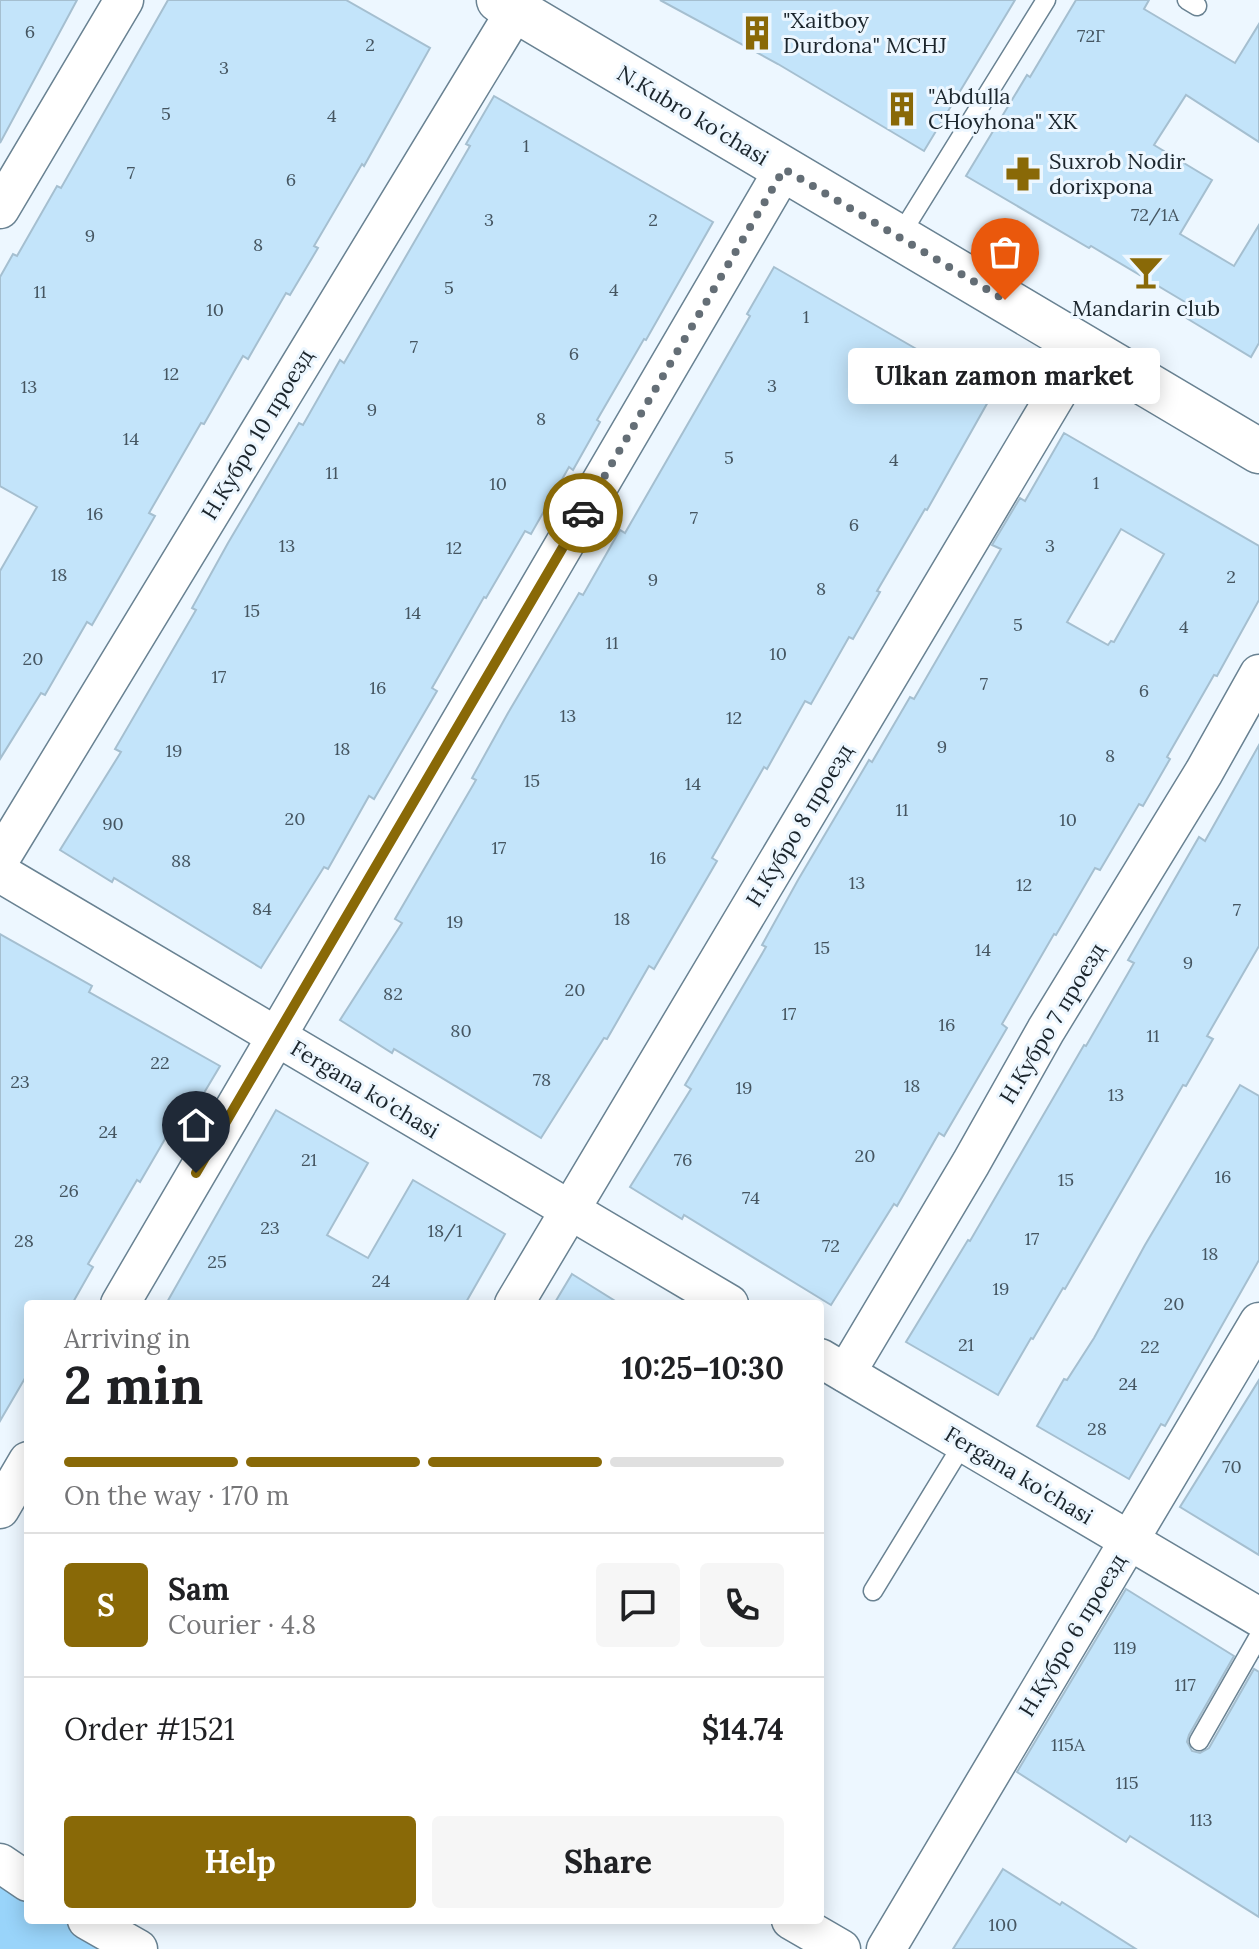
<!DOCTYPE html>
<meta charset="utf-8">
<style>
body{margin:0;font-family:Lora,serif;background:#f6f6f6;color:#202124;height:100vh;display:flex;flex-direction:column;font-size:30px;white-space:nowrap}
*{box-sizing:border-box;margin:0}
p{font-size:26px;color:#757577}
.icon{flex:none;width:44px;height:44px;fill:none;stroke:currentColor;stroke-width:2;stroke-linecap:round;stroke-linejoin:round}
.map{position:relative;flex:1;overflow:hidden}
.panel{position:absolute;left:24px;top:1300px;width:800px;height:624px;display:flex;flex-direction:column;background:#fff;border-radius:8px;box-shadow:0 4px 20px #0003}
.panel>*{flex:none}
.pin{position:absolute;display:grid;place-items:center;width:68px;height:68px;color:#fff;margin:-82px -34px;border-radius:50% 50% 50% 0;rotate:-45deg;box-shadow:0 0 8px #0007}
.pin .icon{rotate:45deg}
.courier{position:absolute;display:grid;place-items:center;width:80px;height:80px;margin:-40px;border:6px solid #896907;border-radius:50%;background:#fff;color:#222;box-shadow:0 2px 10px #0007}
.bubble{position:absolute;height:56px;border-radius:8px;background:#fff;box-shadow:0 4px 20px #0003;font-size:26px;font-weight:800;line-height:56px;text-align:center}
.head em{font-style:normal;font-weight:800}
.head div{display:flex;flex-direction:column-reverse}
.head{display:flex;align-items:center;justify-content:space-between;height:136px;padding:0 40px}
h1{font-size:52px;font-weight:800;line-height:60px}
.bar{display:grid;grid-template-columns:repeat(4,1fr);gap:12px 8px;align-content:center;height:96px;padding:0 40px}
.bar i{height:10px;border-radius:6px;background:#e0e0e0}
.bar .on{background:#896907}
.bar p{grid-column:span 4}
.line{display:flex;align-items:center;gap:20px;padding:0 40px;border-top:2px solid #e0e0e0}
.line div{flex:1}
.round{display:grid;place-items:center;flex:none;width:84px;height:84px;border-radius:8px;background:#f6f6f6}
.primary-button{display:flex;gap:16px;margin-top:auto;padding:16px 40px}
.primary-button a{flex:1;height:92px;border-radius:8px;background:#896907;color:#fff;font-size:32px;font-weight:800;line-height:92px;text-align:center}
.primary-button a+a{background:#f6f6f6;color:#202124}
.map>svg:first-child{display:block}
.green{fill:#99d4fa}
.building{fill:#c3e4fa;stroke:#a5bfd0;stroke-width:2;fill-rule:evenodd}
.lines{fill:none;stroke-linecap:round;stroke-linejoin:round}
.service-casing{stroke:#698292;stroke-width:21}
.minor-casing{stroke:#698292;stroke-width:41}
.tertiary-casing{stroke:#698292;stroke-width:47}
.service{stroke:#fff;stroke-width:18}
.minor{stroke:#fff;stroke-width:38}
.tertiary{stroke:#fff;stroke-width:44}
.done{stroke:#646e76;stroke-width:8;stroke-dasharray:0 14.4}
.route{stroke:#896907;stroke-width:10}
.labels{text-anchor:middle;stroke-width:6;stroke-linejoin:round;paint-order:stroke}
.number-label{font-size:18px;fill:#455560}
.poi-label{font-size:22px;fill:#1b252c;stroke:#edf7ff;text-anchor:start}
.street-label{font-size:22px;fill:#1b252c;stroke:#edf7ff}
</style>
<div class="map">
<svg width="1259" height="1949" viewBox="0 0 1259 1949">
<rect width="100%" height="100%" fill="#edf7ff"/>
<polygon class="green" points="0,1878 28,1897 28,1920 67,1920 116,1949 0,1949"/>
<g class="building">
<polygon points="0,0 77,0 0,143"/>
<polygon points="168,0 346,0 430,48 364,166 362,164 314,246 318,248 290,295 286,293 248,359 243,356 204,424 201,423 149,513 155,516 92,625 87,622 45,695 41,693 0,759 0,571 37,507 0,486 0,277 13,254 17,256 57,186 61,188"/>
<polygon points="660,0 1015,0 924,151 778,64"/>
<polygon points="1076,0 1149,0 1144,9 1235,63 1259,24 1259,142 1186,95 1154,145 1212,180 1180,234 1234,266 1259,225 1259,343 1251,357 1178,313 1185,302 1091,246 1089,248 966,176 1027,75 1030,77"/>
<polygon points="494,96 713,222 646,340 644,339 597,420 600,422 573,470 569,467 531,534 525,531 486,598 484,597 432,688 437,691 374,799 369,796 328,869 324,867 261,968 114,878 112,882 60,850 121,752 115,749 196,610 192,608 228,543 299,423 303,425 340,360 344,363 470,146 466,144"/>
<polygon points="774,267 993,393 927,510 925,509 877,591 880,592 853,639 849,637 811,704 805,701 767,769 764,767 712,858 717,861 654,969 649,966 607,1039 604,1038 541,1138 394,1049 392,1053 340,1020 402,923 395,919 476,780 472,778 508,713 579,593 583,595 620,530 625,533 750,316 747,314"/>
<path d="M1064,433l195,113v54l-42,76 -3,-1 -47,82 3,2 -27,47 -4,-2 -39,66 -5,-2 -39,67 -2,-1 -52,90 5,4 -63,108 -5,-3 -42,73 -3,-2 -63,101 -147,-90 -2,4 -52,-32 61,-98 -6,-4 81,-138 -4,-2 36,-65 71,-120 3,2 38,-65 4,2 87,-150 -9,-4 28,-47 5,3zM1121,529l43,25 -50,88 -3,-1 -3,4 -41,-23z"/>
<polygon points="1259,745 1259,946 1207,1036 1213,1039 1186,1086 1183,1085 1065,1289 1063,1288 1033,1339 1031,1338 998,1395 906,1342 968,1240 970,1241 1084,1045 1086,1046 1134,963 1128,960 1199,837 1205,841"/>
<polygon points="0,934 92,986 89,992 220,1066 192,1113 183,1108 140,1182 137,1180 88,1264 93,1267 72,1304 28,1304 28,1373 0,1421"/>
<polygon points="1240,1085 1259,1096 1259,1260 1165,1426 1161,1424 1129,1479 1037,1426 1064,1379 1067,1380 1094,1338 1145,1245"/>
<polygon points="276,1110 368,1163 327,1235 368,1258 413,1180 505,1234 465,1304 166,1304"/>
<polygon points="572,1274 620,1304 554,1304"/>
<polygon points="1259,1380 1259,1555 1180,1507"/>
<polygon points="1126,1589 1234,1656 1189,1735 1187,1742 1192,1751 1200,1753 1209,1748 1254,1669 1259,1672 1259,1917 1130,1836 1126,1842 1017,1772"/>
<polygon points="1003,1869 1060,1905 1062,1902 1136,1949 953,1949"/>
</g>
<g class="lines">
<g class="service-casing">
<g id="service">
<polyline points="1187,0 1197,6"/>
<polyline points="899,237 1046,0"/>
<polyline points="873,1591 964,1442"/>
<polyline points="1199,1741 1259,1636"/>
</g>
</g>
<g class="minor-casing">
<g id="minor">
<polyline points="0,209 124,0"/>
<polyline points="0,859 516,10"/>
<polyline points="0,873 729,1304"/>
<polyline points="120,1304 784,169"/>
<polyline points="514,1304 1084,348"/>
<polyline points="820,1358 1259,1617"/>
<polyline points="846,1373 971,1163 1046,1030 1204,772 1259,674"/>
<polyline points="0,1509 28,1461"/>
<polyline points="0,1863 28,1882"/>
<polyline points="87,1920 138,1949"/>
<polyline points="791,1920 841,1949"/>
<polyline points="886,1949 1259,1322"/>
</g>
</g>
<g class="tertiary-casing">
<polyline id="tertiary" points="499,0 1259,451"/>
</g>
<use href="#service" class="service"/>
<use href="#minor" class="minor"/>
<use href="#tertiary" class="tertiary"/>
</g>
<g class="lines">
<polyline class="done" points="583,513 784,169 1005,300"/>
<polyline class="route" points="196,1173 583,513"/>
</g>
<defs>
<g id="building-bare" transform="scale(2.76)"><path d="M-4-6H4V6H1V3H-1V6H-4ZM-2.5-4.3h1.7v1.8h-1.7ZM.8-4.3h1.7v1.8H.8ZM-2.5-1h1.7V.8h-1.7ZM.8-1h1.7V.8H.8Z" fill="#896907" stroke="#edf7ff" stroke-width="2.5" paint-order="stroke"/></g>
<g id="pharmacy-bare" transform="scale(2.76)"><path d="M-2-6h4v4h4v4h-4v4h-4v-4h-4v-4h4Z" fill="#896907" stroke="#edf7ff" stroke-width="2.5" paint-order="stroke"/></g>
<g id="bar-bare" transform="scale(2.76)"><path d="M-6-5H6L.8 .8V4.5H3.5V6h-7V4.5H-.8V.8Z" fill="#896907" stroke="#edf7ff" stroke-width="2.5" paint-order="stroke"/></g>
</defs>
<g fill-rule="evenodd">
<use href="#building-bare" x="757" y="33"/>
<use href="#building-bare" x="902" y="109"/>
<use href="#pharmacy-bare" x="1023" y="174"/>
<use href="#bar-bare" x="1146" y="272"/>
</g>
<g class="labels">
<g class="number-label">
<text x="30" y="38">6</text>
<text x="1091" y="42">72Г</text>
<text x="370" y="51">2</text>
<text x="224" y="74">3</text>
<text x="166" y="120">5</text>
<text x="332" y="122">4</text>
<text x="526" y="152">1</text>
<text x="131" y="179">7</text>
<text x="291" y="186">6</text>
<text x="1155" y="221">72/1А</text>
<text x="489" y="226">3</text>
<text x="653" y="226">2</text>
<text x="90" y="242">9</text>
<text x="258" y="251">8</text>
<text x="449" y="294">5</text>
<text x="614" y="296">4</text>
<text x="40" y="298">11</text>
<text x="215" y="316">10</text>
<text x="806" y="323">1</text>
<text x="414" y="353">7</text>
<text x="574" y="360">6</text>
<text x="171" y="380">12</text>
<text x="772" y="392">3</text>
<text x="29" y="393">13</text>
<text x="372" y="416">9</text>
<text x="541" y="425">8</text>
<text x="131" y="445">14</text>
<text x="729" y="464">5</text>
<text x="894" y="466">4</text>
<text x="332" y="479">11</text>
<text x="1096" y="489">1</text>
<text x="498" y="490">10</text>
<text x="95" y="520">16</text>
<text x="694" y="524">7</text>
<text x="854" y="531">6</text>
<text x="287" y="552">13</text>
<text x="1050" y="552">3</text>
<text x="454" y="554">12</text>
<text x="59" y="581">18</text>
<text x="1231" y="583">2</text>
<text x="653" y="586">9</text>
<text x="821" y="595">8</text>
<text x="252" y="617">15</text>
<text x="413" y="619">14</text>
<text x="1018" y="631">5</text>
<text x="1184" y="633">4</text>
<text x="612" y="649">11</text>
<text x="778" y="660">10</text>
<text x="33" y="665">20</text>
<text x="219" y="683">17</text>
<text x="984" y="690">7</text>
<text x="378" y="694">16</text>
<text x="1144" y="697">6</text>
<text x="568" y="722">13</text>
<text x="734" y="724">12</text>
<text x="942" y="753">9</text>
<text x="342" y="755">18</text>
<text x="174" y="757">19</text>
<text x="1110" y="762">8</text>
<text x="532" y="787">15</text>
<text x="693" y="790">14</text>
<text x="902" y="816">11</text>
<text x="295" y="825">20</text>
<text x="1068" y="826">10</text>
<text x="113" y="830">90</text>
<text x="499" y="854">17</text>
<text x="658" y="864">16</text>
<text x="181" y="867">88</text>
<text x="857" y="889">13</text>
<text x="1024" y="891">12</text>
<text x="262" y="915">84</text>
<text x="1237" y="916">7</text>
<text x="622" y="925">18</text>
<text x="455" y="928">19</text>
<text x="822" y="954">15</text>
<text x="983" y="956">14</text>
<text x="1188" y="969">9</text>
<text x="575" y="996">20</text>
<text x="393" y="1000">82</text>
<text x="789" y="1020">17</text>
<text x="947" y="1031">16</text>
<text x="461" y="1037">80</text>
<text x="1153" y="1042">11</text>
<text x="160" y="1069">22</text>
<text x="542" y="1086">78</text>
<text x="20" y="1088">23</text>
<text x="912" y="1092">18</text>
<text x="744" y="1094">19</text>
<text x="1116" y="1101">13</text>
<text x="108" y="1138">24</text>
<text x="865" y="1162">20</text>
<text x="309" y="1166">21</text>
<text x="683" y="1166">76</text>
<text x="1223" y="1183">16</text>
<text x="1066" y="1186">15</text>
<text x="69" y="1197">26</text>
<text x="751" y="1204">74</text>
<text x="270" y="1234">23</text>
<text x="445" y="1237">18/1</text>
<text x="1032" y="1245">17</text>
<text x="24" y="1247">28</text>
<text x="831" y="1252">72</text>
<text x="1210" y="1260">18</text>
<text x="217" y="1268">25</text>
<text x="381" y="1287">24</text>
<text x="1001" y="1295">19</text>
<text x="1174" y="1310">20</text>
<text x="966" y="1351">21</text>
<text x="1150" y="1353">22</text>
<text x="1128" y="1390">24</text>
<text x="1097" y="1435">28</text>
<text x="1232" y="1473">70</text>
<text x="1125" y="1654">119</text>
<text x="1185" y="1691">117</text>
<text x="1068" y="1751">115A</text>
<text x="1127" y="1789">115</text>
<text x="1201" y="1826">113</text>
<text x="1003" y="1931">100</text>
</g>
<g class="poi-label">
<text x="783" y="28">"Xaitboy<tspan x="783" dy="25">Durdona" MCHJ</tspan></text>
<text x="928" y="104">"Abdulla<tspan x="928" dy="25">CHoyhona" XK</tspan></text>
<text x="1049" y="169">Suxrob Nodir<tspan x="1049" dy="25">dorixpona</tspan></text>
<text x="1146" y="316" text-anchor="middle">Mandarin club</text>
</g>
<g class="street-label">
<text transform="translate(693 115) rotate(31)" y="8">N.Kubro ko'chasi</text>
<text transform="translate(257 434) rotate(-59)" y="8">Н.Кубро 10 проезд</text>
<text transform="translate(799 825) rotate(-59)" y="8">Н.Кубро 8 проезд</text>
<text transform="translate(1052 1023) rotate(-59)" y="8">Н.Кубро 7 проезд</text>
<text transform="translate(365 1089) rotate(31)" y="8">Fergana ko'chasi</text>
<text transform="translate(1019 1475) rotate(31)" y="8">Fergana ko'chasi</text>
<text transform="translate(1072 1635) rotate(-59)" y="8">Н.Кубро 6 проезд</text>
</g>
</g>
</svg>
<div class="pin" style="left:1005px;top:300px;background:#ea580c"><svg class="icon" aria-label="bag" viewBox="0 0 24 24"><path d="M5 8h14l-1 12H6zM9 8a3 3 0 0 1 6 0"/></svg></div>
<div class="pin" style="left:196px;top:1173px;background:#1f2937"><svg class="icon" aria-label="home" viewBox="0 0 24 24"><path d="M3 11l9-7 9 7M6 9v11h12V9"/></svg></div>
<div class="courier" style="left:583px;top:513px"><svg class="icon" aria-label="car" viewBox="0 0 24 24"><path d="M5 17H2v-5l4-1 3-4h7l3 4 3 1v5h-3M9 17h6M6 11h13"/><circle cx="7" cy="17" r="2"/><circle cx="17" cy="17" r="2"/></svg></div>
<div class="bubble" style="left:848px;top:348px;width:312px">Ulkan zamon market</div>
<section class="panel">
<div class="head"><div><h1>2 min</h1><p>Arriving in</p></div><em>10:25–10:30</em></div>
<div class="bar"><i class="on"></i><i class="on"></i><i class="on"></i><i></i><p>On the way · 170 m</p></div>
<div class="line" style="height:144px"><b class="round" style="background:#896907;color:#fff">S</b><div><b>Sam</b><p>Courier · 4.8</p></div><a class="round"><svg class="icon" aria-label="chat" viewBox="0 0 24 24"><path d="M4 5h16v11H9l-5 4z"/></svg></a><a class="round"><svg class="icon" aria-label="phone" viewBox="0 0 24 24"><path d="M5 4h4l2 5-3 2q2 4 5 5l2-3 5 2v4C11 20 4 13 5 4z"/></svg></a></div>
<div class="line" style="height:104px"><div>Order #1521</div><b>$14.74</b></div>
<div class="primary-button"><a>Help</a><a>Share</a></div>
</section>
</div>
